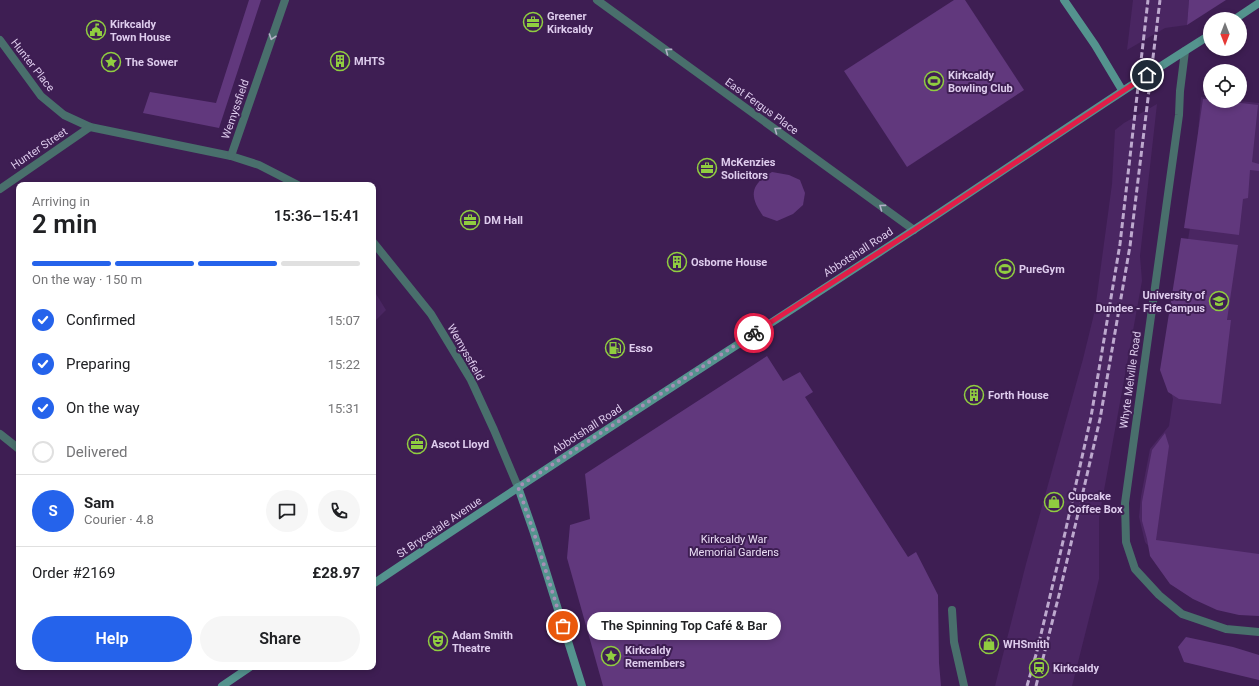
<!DOCTYPE html>
<meta charset="utf-8">
<style>
body{margin:0;font-family:Roboto,sans-serif;background:#f6f6f6;color:#202124;height:100vh;display:flex;flex-direction:column;font-size:15px;white-space:nowrap}
*{box-sizing:border-box;margin:0}
p{font-size:13px;color:#757577}
.icon{flex:none;width:22px;height:22px;fill:none;stroke:currentColor;stroke-width:2;stroke-linecap:round;stroke-linejoin:round}
.map{position:relative;flex:1;overflow:hidden}
.drawer{position:absolute;left:16px;top:182px;width:360px;height:488px;display:flex;flex-direction:column;background:#fff;border-radius:8px;box-shadow:0 2px 6px #0003}
.drawer>*{flex:none}
.needle{width:26px;rotate:180deg}
.fabs{position:absolute;left:1203px;top:12px;display:grid;gap:8px}
.fabs a{display:grid;place-items:center;width:44px;height:44px;border-radius:50%;background:#fff;box-shadow:0 2px 6px #0003;font-size:20px}
.pin{position:absolute;display:grid;place-items:center;width:34px;height:34px;color:#fff;margin:-17px;border:2px solid #fff;border-radius:50%;box-shadow:0 1px 4px #0007}
.courier{position:absolute;display:grid;place-items:center;width:40px;height:40px;margin:-20px;border:3px solid #e11d48;border-radius:50%;background:#fff;color:#222;box-shadow:0 1px 5px #0007}
.bubble{position:absolute;height:28px;border-radius:14px;background:#fff;box-shadow:0 2px 6px #0003;font-size:13px;font-weight:600;line-height:28px;text-align:center}
.overview em{font-style:normal;font-weight:600}
.overview div{display:flex;flex-direction:column-reverse}
.overview{display:flex;align-items:center;justify-content:space-between;height:68px;padding:0 16px}
h1{font-size:26px;font-weight:600;line-height:30px}
.bar{display:grid;grid-template-columns:repeat(4,1fr);gap:6px 4px;align-content:center;height:48px;padding:0 16px}
.bar i{height:5px;border-radius:3px;background:#e0e0e0}
.bar .active{background:#2563eb}
.bar p{grid-column:span 4}
.line{display:flex;align-items:center;gap:10px;padding:0 16px;border-top:1px solid #e0e0e0}
.line div{flex:1}
.round{display:grid;place-items:center;flex:none;width:42px;height:42px;border-radius:21px;background:#f6f6f6}
ol{padding:0 16px;list-style:none}
li{display:flex;align-items:center;gap:12px;height:44px}
li p{margin-inline-start:auto}
li .icon{padding:4px;border-radius:50%;background:#2563eb;color:#fff;stroke-width:4}
li:last-child{color:#757577}
li i{width:22px;height:22px;border:2px solid #e0e0e0;border-radius:50%}
.action{display:flex;gap:8px;margin-top:auto;padding:8px 16px}
.action a{flex:1;height:46px;border-radius:24px;background:#2563eb;color:#fff;font-size:16px;font-weight:600;line-height:46px;text-align:center}
.action a+a{background:#f6f6f6;color:#202124}
.map>svg:first-child{display:block}
.built{fill:#4a2662}
.green{fill:#61387d}
.lines{fill:none;stroke-linecap:round;stroke-linejoin:round}
.street{stroke:#496f6c;stroke-width:8}
.secondary{stroke:#54938e;stroke-width:8}
.rail{stroke:#bda9ce;stroke-width:3;stroke-dasharray:6 3;stroke-linecap:butt}
.oneway{stroke:#b1b0c6}
.done{stroke:#a68fb7;stroke-width:4;stroke-dasharray:0 7.2}
.route{stroke:#e11d48;stroke-width:5}
.labels{text-anchor:middle;stroke-width:4;stroke-linejoin:round;paint-order:stroke}
.poi-label{font-size:11px;font-weight:bold;fill:#decced;stroke:#3e1e53;text-anchor:start}
.street-label{font-size:11px;fill:#decced;stroke:#3e1e53}
.park-label{font-size:11px;fill:#eaddf5;stroke:#3e1e53}
</style>
<div class="map">
<svg width="1259" height="686" viewBox="0 0 1259 686">
<rect width="100%" height="100%" fill="#3e1e53"/>
<g class="built">
<polygon points="1133,0 1189,0 1187,25 1165,28 1127,50"/>
<polygon points="1201,97 1210,98 1210,101 1240,101 1259,103 1259,614 1164,565 1145,542 1139,517 1141,496 1150,449 1169,426 1173,399 1167,375 1190,227"/>
<polygon points="1157,104 1140,256 1142,281 1099,518 1099,579 1072,686 995,686 1026,564 1083,359 1095,310 1112,184 1115,130 1124,123"/>
<polygon points="373,289 386,310 373,323"/>
</g>
<g class="green">
<polygon points="249,0 261,0 219,128 143,113 150,92 216,103"/>
<polygon points="954,0 965,0 1024,90 907,167 844,71"/>
<polygon points="1189,0 1226,0 1187,25"/>
<polygon points="1203,99 1210,99 1210,101 1224,101 1258,105 1252,162 1259,164 1259,171 1250,170 1248,198 1243,199 1239,235 1184,228"/>
<path d="M772,172l17,3 11,5 5,13 -2,12 -10,9 -16,7 -14,-5c-14,-20 -13,-31 9,-44z"/>
<polygon points="1181,238 1238,245 1227,320 1231,320 1221,404 1179,399 1168,392 1160,370"/>
<polygon points="767,356 783,381 800,372 813,392 805,397 908,557 916,552 938,595 939,663 941,686 603,686 567,558 570,525 590,519 585,474"/>
<polygon points="1165,433 1169,446 1156,540 1259,554 1259,616 1239,615 1217,610 1193,599 1170,584 1150,556 1147,539 1142,521 1142,502 1152,450"/>
<polygon points="1186,637 1233,647 1259,655 1259,680 1184,662 1178,647"/>
</g>
<g class="lines">
<g class="street">
<polyline points="597,0 914,230"/>
<polyline points="0,40 41,96 64,115 90,127 231,156 259,165 298,185"/>
<polyline points="1185,51 1180,91 1179,115 1125,503 1126,542 1135,569 1159,595 1182,614 1226,629 1259,632"/>
<polyline points="231,156 285,0"/>
<polyline points="0,189 90,127"/>
<polyline points="373,242 431,314 471,380 494,430 518,487"/>
<polyline points="0,434 19,449"/>
<polyline points="952,610 954,642 964,686"/>
</g>
<g class="secondary">
<polyline points="1064,0 1095,45 1122,90"/>
<polyline points="1235,19 1259,3"/>
<polyline points="518,487 534,533 582,686"/>
<path d="M373,584c178,-120 359,-235 539,-353 99,-65 197,-133 298,-196"/>
<polyline points="222,686 250,667"/>
</g>
<g class="rail">
<polyline points="1027,686 1037,651 1065,533 1091,417 1120,244 1148,0"/>
<polyline points="1036,686 1059,595 1100,419 1130,246 1160,0"/>
</g>
</g>
<defs><path id="oneway-chevron" d="M-2-3.5L2.5 0L-2 3.5" fill="none" stroke-width="1.6" stroke-linecap="round" stroke-linejoin="round"/></defs>
<g class="oneway">
<use href="#oneway-chevron" transform="translate(272 37) rotate(109)"/>
<use href="#oneway-chevron" transform="translate(668 51) rotate(-144)"/>
<use href="#oneway-chevron" transform="translate(777 130) rotate(-144)"/>
<use href="#oneway-chevron" transform="translate(882 207) rotate(-144)"/>
</g>
<g class="lines">
<polyline class="done" points="563,626 534,533 518,487 754,333"/>
<polyline class="route" points="754,333 914,230 1147,75"/>
</g>
<defs>
<g id="office-ring" transform="scale(1)"><circle r="9.5" fill="#3e1e53" stroke="#90cd40" stroke-width="1.5"/><path d="M-6-3h4V-5.5h4V-3h4V5H-6ZM-1-4.5V-3h2v-1.5ZM-6 0V1H6V0Z" fill="#90cd40"/></g>
<g id="civic-ring" transform="scale(1)"><circle r="9.5" fill="#3e1e53" stroke="#90cd40" stroke-width="1.5"/><path d="M-.6-6.5H3V-4.5H.6V-3L4-1V1h2V6H-6V1h2V-1L-.6-3ZM-1.2 2.5V6h2.4V2.5Z" fill="#90cd40"/></g>
<g id="building-ring" transform="scale(1)"><circle r="9.5" fill="#3e1e53" stroke="#90cd40" stroke-width="1.5"/><path d="M-4-6H4V6H1V3H-1V6H-4ZM-2.5-4.3h1.7v1.8h-1.7ZM.8-4.3h1.7v1.8H.8ZM-2.5-1h1.7V.8h-1.7ZM.8-1h1.7V.8H.8Z" fill="#90cd40"/></g>
<g id="sight-ring" transform="scale(1)"><circle r="9.5" fill="#3e1e53" stroke="#90cd40" stroke-width="1.5"/><path d="M0-6L1.8-2.2L6-1.7L2.9 1.2L3.7 5.4L0 3.3L-3.7 5.4L-2.9 1.2L-6-1.7L-1.8-2.2Z" fill="#90cd40"/></g>
<g id="stadium-ring" transform="scale(1)"><circle r="9.5" fill="#3e1e53" stroke="#90cd40" stroke-width="1.5"/><path d="M0-5a6.5 5 0 1 0 0 10a6.5 5 0 1 0 0-10ZM-3.5-1.8h7v3.6h-7Z" fill="#90cd40"/></g>
<g id="university-ring" transform="scale(1)"><circle r="9.5" fill="#3e1e53" stroke="#90cd40" stroke-width="1.5"/><path d="M0-5L7-2L0 1L-7-2ZM-4 1L0 2.5L4 1V4Q0 6-4 4Z" fill="#90cd40"/></g>
<g id="fuel-ring" transform="scale(1)"><circle r="9.5" fill="#3e1e53" stroke="#90cd40" stroke-width="1.5"/><path d="M-5.5-6h7V0h2V4h1.3V-2.5L3-4.5l.8-.8L6-3V5H2.5V1h-1V6h-7ZM-4.2-4.7v3.2H.2V-4.7Z" fill="#90cd40"/></g>
<g id="shop-ring" transform="scale(1)"><circle r="9.5" fill="#3e1e53" stroke="#90cd40" stroke-width="1.5"/><path d="M-5-2.5h2.3a2.7 3.5 0 0 1 5.4 0H5L5.5 6h-11ZM-1.5-2.5h3a1.5 2.3 0 0 0-3 0Z" fill="#90cd40"/></g>
<g id="theatre-ring" transform="scale(1)"><circle r="9.5" fill="#3e1e53" stroke="#90cd40" stroke-width="1.5"/><path d="M-5-5.5Q0-4 5-5.5V0Q5 5 0 6Q-5 5-5 0ZM-3.3-2.5H-1v1.5H-3.3ZM1-2.5H3.3v1.5H1ZM-2.8 1Q0 5.5 2.8 1Z" fill="#90cd40"/></g>
<g id="station-ring" transform="scale(1)"><circle r="9.5" fill="#3e1e53" stroke="#90cd40" stroke-width="1.5"/><path d="M-3-6H3Q5-6 5-4V2Q5 4 3 4L4.5 6H3L1.5 4h-3L-3 6H-4.5L-3 4Q-5 4-5 2V-4Q-5-6-3-6ZM-3.5-4v3h7v-3ZM-3.5 1v1.5H-2V1ZM2 1v1.5H3.5V1Z" fill="#90cd40"/></g>
</defs>
<g fill-rule="evenodd">
<use href="#office-ring" x="533" y="22"/>
<use href="#civic-ring" x="96" y="30"/>
<use href="#building-ring" x="340" y="61"/>
<use href="#sight-ring" x="111" y="62"/>
<use href="#stadium-ring" x="934" y="81"/>
<use href="#office-ring" x="707" y="168"/>
<use href="#office-ring" x="470" y="220"/>
<use href="#building-ring" x="677" y="262"/>
<use href="#stadium-ring" x="1005" y="269"/>
<use href="#university-ring" x="1219" y="301"/>
<use href="#fuel-ring" x="615" y="348"/>
<use href="#building-ring" x="974" y="395"/>
<use href="#office-ring" x="417" y="444"/>
<use href="#shop-ring" x="1054" y="502"/>
<use href="#theatre-ring" x="438" y="641"/>
<use href="#shop-ring" x="989" y="644"/>
<use href="#sight-ring" x="611" y="656"/>
<use href="#station-ring" x="1039" y="668"/>
</g>
<g class="labels">
<g class="poi-label">
<text x="547" y="20">Greener<tspan x="547" dy="13">Kirkcaldy</tspan></text>
<text x="110" y="28">Kirkcaldy<tspan x="110" dy="13">Town House</tspan></text>
<text x="354" y="65">MHTS</text>
<text x="125" y="66">The Sower</text>
<text x="948" y="79">Kirkcaldy<tspan x="948" dy="13">Bowling Club</tspan></text>
<text x="721" y="166">McKenzies<tspan x="721" dy="13">Solicitors</tspan></text>
<text x="484" y="224">DM Hall</text>
<text x="691" y="266">Osborne House</text>
<text x="1019" y="273">PureGym</text>
<text x="1205" y="299" text-anchor="end">University of<tspan x="1205" dy="13">Dundee - Fife Campus</tspan></text>
<text x="629" y="352">Esso</text>
<text x="988" y="399">Forth House</text>
<text x="431" y="448">Ascot Lloyd</text>
<text x="1068" y="500">Cupcake<tspan x="1068" dy="13">Coffee Box</tspan></text>
<text x="452" y="639">Adam Smith<tspan x="452" dy="13">Theatre</tspan></text>
<text x="1003" y="648">WHSmith</text>
<text x="625" y="654">Kirkcaldy<tspan x="625" dy="13">Remembers</tspan></text>
<text x="1053" y="672">Kirkcaldy</text>
</g>
<g class="street-label">
<text transform="translate(33 65) rotate(52)" y="4">Hunter Place</text>
<text transform="translate(762 106) rotate(36)" y="4">East Fergus Place</text>
<text transform="translate(235 109) rotate(-71)" y="4">Wemyssfield</text>
<text transform="translate(39 148) rotate(-34)" y="4">Hunter Street</text>
<text transform="translate(858 252) rotate(-33)" y="4">Abbotshall Road</text>
<text transform="translate(466 352) rotate(60)" y="4">Wemyssfield</text>
<text transform="translate(1130 380) rotate(-82)" y="4">Whyte Melville Road</text>
<text transform="translate(587 429) rotate(-33)" y="4">Abbotshall Road</text>
<text transform="translate(439 527) rotate(-34)" y="4">St Brycedale Avenue</text>
</g>
<g class="park-label">
<text x="734" y="543">Kirkcaldy War<tspan x="734" dy="13">Memorial Gardens</tspan></text>
</g>
</g>
</svg>
<div class="fabs">
<a><svg class="needle" viewBox="-14 -14 28 28"><path d="M0-13l5 13h-10z" fill="#e53935"/><path d="M0 13l5-13h-10z" fill="#757577"/></svg></a>
<a><svg class="icon" aria-label="locate" viewBox="0 0 24 24"><circle cx="12" cy="12" r="6"/><path d="M12 2v4M12 18v4M2 12h4M18 12h4"/></svg></a>
</div>
<div class="pin" style="left:563px;top:626px;background:#ea580c"><svg class="icon" aria-label="bag" viewBox="0 0 24 24"><path d="M5 8h14l-1 12H6zM9 8a3 3 0 0 1 6 0"/></svg></div>
<div class="pin" style="left:1147px;top:75px;background:#1f2937"><svg class="icon" aria-label="home" viewBox="0 0 24 24"><path d="M3 11l9-7 9 7M6 9v11h12V9"/></svg></div>
<div class="courier" style="left:754px;top:333px"><svg class="icon" aria-label="bike" viewBox="0 0 24 24"><circle cx="6" cy="16" r="4"/><circle cx="18" cy="16" r="4"/><path d="M6 16l4-8h5l3 8M10 8l3 8H6M13 5h3"/></svg></div>
<div class="bubble" style="left:587px;top:612px;width:194px">The Spinning Top Café &amp; Bar</div>
<section class="drawer">
<div class="overview"><div><h1>2 min</h1><p>Arriving in</p></div><em>15:36–15:41</em></div>
<div class="bar"><i class="active"></i><i class="active"></i><i class="active"></i><i></i><p>On the way · 150 m</p></div>
<ol>
<li><svg class="icon" aria-label="check" viewBox="0 0 24 24"><path d="M5 12l5 5 9-10"/></svg>Confirmed<p>15:07</p></li>
<li><svg class="icon" aria-label="check" viewBox="0 0 24 24"><path d="M5 12l5 5 9-10"/></svg>Preparing<p>15:22</p></li>
<li><svg class="icon" aria-label="check" viewBox="0 0 24 24"><path d="M5 12l5 5 9-10"/></svg>On the way<p>15:31</p></li>
<li><i></i>Delivered</li>
</ol>
<div class="line" style="height:72px"><b class="round" style="background:#2563eb;color:#fff">S</b><div><b>Sam</b><p>Courier · 4.8</p></div><a class="round"><svg class="icon" aria-label="chat" viewBox="0 0 24 24"><path d="M4 5h16v11H9l-5 4z"/></svg></a><a class="round"><svg class="icon" aria-label="phone" viewBox="0 0 24 24"><path d="M5 4h4l2 5-3 2q2 4 5 5l2-3 5 2v4C11 20 4 13 5 4z"/></svg></a></div>
<div class="line" style="height:52px"><div>Order #2169</div><b>£28.97</b></div>
<div class="action"><a>Help</a><a>Share</a></div>
</section>
</div>
